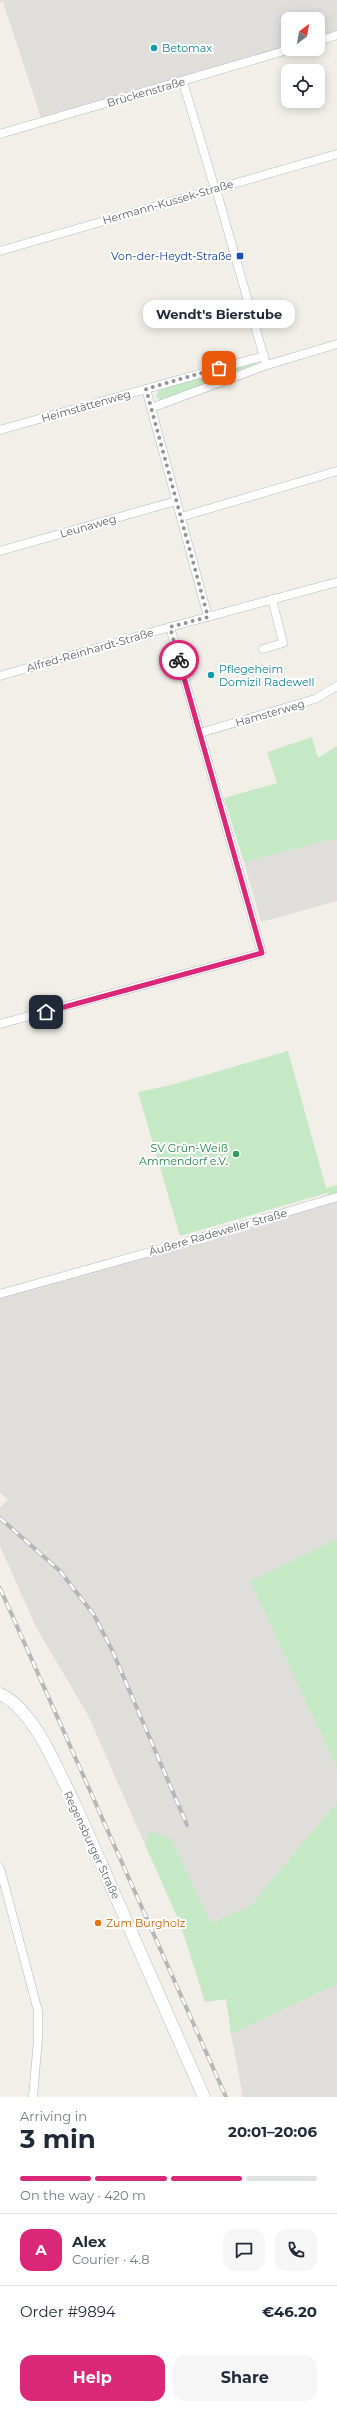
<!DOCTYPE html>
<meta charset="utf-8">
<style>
body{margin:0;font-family:Montserrat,sans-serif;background:#f6f6f7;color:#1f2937;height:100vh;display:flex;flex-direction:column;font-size:15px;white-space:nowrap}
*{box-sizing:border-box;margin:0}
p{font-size:13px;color:#747a83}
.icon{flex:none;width:22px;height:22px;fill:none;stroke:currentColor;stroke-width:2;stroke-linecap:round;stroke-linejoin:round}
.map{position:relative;height:2097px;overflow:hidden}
.side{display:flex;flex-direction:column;background:#fff;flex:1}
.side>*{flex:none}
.needle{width:26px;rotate:31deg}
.controls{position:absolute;left:281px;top:12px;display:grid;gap:8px}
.controls a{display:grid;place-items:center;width:44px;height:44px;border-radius:8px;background:#fff;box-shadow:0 2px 10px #0003;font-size:20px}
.pin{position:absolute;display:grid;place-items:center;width:34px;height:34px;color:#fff;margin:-17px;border-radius:8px;box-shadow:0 2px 6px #0006}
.courier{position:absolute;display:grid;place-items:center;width:40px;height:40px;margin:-20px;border:3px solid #db2777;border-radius:50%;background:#fff;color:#222;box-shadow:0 1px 5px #0007}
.bubble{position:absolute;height:28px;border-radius:12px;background:#fff;box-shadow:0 2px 10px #0003;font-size:13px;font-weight:700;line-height:28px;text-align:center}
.overview em{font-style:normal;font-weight:700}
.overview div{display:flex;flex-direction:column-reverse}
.overview{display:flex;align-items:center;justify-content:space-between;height:68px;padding:0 20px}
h1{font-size:26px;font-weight:700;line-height:30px}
.bar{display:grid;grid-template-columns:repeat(4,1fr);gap:6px 4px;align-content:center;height:48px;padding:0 20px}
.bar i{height:5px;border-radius:3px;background:#e0e1e3}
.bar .on{background:#db2777}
.bar p{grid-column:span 4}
.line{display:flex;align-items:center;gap:10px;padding:0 20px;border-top:1px solid #e0e1e3}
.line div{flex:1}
.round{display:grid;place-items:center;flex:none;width:42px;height:42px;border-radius:12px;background:#f6f6f7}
.primary-button{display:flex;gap:8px;margin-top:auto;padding:8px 20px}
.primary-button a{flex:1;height:46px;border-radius:12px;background:#db2777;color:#fff;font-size:16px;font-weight:700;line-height:46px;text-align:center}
.primary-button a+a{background:#f6f6f7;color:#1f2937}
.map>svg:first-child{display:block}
.industrial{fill:#e0deda}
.green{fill:#c5e8c5}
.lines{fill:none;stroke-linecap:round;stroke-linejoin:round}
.street-casing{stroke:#b5b8bc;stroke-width:9}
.secondary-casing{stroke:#b6babf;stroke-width:13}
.street{stroke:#fff;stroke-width:8}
.secondary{stroke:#fff;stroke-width:12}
.rail-casing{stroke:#b6b7b8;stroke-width:4}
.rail{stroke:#fff;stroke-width:2.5;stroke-dasharray:8;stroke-linecap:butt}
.done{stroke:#929495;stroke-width:4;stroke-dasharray:0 7.2}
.route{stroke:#db2777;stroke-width:5}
.culture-dot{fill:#0f9aa8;stroke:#fff;stroke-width:1.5}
.transit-dot{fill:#1a4fb4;stroke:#fff;stroke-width:1.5}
.leisure-dot{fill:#2e9e5b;stroke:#fff;stroke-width:1.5}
.food-dot{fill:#e8710a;stroke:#fff;stroke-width:1.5}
.labels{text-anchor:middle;stroke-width:4;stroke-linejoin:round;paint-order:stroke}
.culture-label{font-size:11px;fill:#0d838f;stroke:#fff;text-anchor:start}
.street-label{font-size:11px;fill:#5f6368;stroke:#fff}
.transit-label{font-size:11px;fill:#164399;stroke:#fff;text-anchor:end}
.leisure-label{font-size:11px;fill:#27864d;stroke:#fff;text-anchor:end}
.food-label{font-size:11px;fill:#c56008;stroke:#fff;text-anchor:start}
</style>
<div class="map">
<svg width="337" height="2097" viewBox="0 0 337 2097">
<rect width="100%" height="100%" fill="#f1efe8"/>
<g class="industrial">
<polygon points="0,0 337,0 337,35 318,41 318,19 288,19 288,49 42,121 3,2 0,2"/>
<polygon points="337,838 337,901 261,922 244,862"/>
<polygon points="337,1197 337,1539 250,1581 337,1769 337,1802 249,1907 210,1923 171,1839 151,1849 146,1847 88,1715 37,1629 0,1546 0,1508 8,1499 0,1493 0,1293"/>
<polygon points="337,1984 337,2097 243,2097 231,2034"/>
</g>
<g class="green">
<polygon points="256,361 256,364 166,400 160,400 156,396 160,388"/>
<polygon points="312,737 318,758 337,746 337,838 244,862 224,798 277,783 267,752"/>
<polygon points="288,1051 326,1188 337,1185 337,1197 329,1199 327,1193 180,1236 138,1092 171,1085"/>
<polygon points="337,1539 337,1769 250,1581"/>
<polygon points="337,1802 337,1984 231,2034 226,1999 205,2002 180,1923 146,1847 149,1831 171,1839 211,1923 249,1907"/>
</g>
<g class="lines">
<g class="street-casing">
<g id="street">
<polyline points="318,41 337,35"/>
<polyline points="183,82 215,189"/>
<polyline points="0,134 291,49"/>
<polyline points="216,189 265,361"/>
<polyline points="0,251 337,154"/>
<polyline points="146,389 208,617"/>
<polyline points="151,408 267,365 337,344"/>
<polyline points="0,430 264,356"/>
<polyline points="181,517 337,471"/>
<polyline points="0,551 176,501"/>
<polyline points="263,649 283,643 272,599"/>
<polyline points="0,676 170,627 337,582"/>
<polyline points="200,733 315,699 337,686"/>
<polyline points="0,1024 262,953 170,627"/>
<polyline points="0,1294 189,1241 337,1197"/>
<polyline points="0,1868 38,2011 38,2039 33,2097"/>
</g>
</g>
<g class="secondary-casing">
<path id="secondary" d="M0,1694c35,15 60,82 77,115l127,288"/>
</g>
<use href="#street" class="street"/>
<use href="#secondary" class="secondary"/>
<g class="rail-casing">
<g id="rail">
<polyline points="0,1518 60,1571 94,1615 112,1650 187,1825"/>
<polyline points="0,1588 226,2097"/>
</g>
</g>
<use href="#rail" class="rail"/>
</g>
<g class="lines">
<polyline class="done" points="179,660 170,627 208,617 146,389 219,368"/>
<polyline class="route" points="46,1012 262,953 179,660"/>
</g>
<g class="culture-dot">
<circle cx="154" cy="48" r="4"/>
<circle cx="211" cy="675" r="4"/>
</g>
<rect class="transit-dot" x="236" y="252" width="8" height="8" rx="2"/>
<circle class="leisure-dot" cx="236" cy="1154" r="4"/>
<circle class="food-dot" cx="98" cy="1923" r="4"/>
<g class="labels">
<g class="culture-label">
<text x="162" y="52">Betomax</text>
<text x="219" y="673">Pflegeheim<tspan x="219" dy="13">Domizil Radewell</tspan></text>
</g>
<g class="street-label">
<text transform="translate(146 92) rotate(-16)" y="4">Brückenstraße</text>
<text transform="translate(168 202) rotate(-16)" y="4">Hermann-Kussek-Straße</text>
<text transform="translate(86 406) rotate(-16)" y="4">Heimstättenweg</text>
<text transform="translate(88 526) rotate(-16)" y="4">Leunaweg</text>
<text transform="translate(90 650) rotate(-16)" y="4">Alfred-Reinhardt-Straße</text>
<text transform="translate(270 713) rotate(-16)" y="4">Hamsterweg</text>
<text transform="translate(218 1232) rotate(-16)" y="4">Äußere Radeweller Straße</text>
<text transform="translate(92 1845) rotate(65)" y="4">Regensburger Straße</text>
</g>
<g class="transit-label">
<text x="232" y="260">Von-der-Heydt-Straße</text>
</g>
<g class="leisure-label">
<text x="228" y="1152">SV Grün-Weiß<tspan x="228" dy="13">Ammendorf e.V.</tspan></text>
</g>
<g class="food-label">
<text x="106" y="1927">Zum Burgholz</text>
</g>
</g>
</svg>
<div class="controls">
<a><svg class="needle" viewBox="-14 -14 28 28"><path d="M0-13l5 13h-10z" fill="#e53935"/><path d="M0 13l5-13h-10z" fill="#747a83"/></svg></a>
<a><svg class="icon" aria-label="locate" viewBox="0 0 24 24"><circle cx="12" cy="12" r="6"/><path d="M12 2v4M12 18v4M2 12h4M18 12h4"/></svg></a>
</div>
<div class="pin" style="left:219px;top:368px;background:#ea580c"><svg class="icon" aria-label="bag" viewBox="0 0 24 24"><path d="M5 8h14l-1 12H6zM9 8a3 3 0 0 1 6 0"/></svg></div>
<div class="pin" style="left:46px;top:1012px;background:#1f2937"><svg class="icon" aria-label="home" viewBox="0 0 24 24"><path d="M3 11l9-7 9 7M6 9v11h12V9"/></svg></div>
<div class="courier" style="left:179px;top:660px"><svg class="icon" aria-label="bike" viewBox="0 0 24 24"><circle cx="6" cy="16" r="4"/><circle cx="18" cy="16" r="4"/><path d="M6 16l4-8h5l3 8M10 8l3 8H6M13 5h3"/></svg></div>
<div class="bubble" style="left:143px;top:300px;width:152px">Wendt's Bierstube</div>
</div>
<section class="side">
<div class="overview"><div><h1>3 min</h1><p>Arriving in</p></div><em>20:01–20:06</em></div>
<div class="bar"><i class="on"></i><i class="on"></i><i class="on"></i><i></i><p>On the way · 420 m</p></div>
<div class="line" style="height:72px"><b class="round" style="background:#db2777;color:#fff">A</b><div><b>Alex</b><p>Courier · 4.8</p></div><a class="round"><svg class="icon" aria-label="chat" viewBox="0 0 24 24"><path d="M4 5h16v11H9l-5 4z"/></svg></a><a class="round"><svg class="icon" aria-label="phone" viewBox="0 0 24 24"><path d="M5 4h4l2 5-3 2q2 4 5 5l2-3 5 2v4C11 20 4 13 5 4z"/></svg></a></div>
<div class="line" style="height:52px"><div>Order #9894</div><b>€46.20</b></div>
<div class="primary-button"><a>Help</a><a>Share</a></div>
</section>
